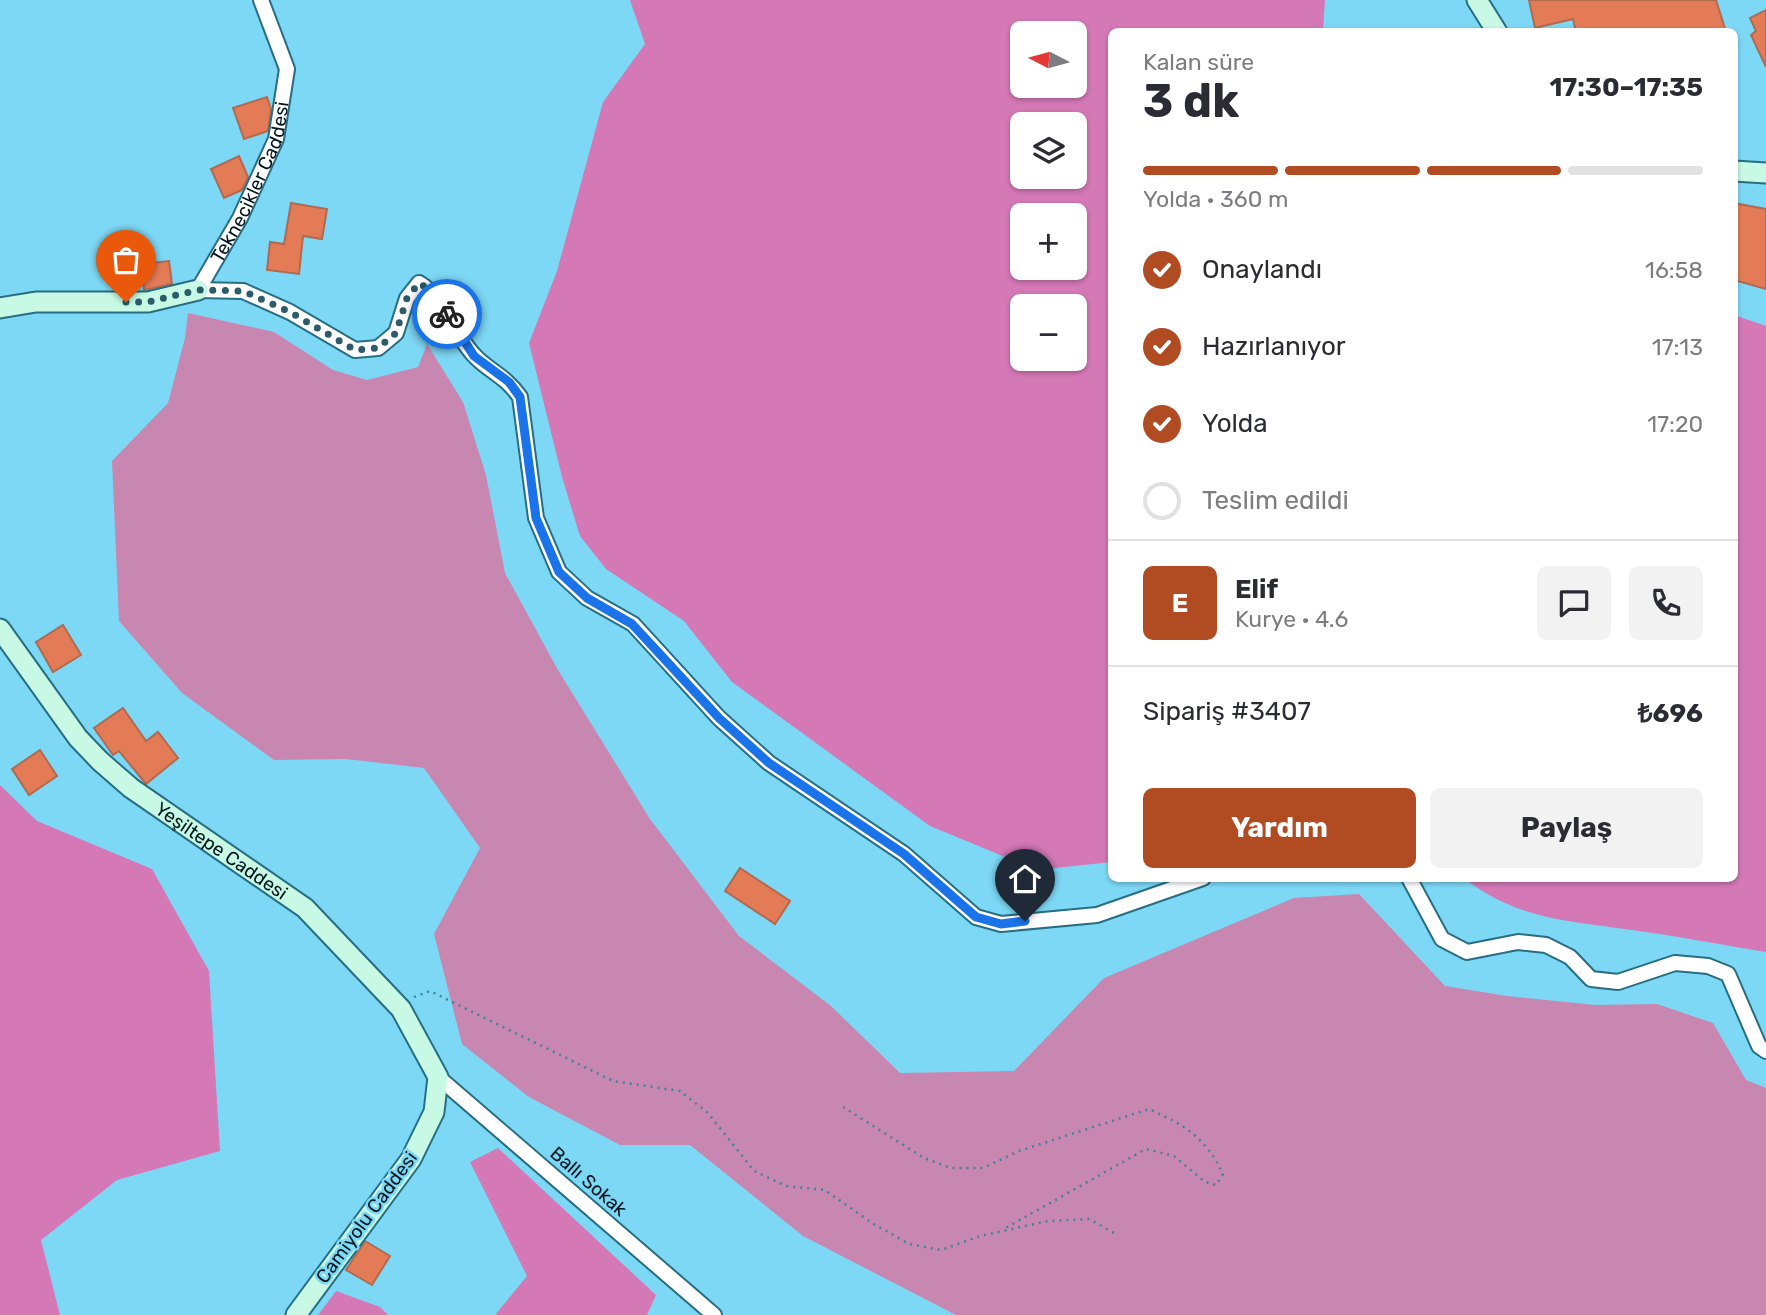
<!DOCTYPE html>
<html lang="tr">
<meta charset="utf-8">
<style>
body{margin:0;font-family:Rubik,sans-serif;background:#f2f2f3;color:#2b2b33;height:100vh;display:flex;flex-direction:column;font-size:26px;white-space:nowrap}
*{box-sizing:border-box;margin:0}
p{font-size:23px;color:#7c7c81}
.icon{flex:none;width:38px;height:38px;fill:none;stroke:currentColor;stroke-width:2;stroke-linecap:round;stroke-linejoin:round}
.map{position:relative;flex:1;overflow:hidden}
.side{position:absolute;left:1108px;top:28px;width:630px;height:854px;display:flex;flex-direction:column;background:#fff;border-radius:10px;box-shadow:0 2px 5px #0004}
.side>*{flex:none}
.needle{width:46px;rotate:276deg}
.buttons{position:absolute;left:1010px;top:21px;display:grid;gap:14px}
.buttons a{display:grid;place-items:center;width:77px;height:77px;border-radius:10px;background:#fff;box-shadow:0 2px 5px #0004;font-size:35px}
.pin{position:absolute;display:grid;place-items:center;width:60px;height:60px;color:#fff;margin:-72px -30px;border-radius:50% 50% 50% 0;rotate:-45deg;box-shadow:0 0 7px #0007}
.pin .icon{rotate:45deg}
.courier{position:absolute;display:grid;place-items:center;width:70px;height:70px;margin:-35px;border:5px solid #1a73e8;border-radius:50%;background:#fff;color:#222;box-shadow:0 2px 9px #0007}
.summary em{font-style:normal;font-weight:700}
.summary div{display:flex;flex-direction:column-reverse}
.summary{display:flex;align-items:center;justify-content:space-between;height:119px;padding:0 35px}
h1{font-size:46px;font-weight:700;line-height:52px}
.bar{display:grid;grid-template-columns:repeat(4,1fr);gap:10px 7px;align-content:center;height:84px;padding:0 35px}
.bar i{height:9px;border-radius:5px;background:#e1e1e2}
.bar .active{background:#b14b22}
.bar p{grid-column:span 4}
.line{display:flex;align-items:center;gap:18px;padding:0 35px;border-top:2px solid #e1e1e2}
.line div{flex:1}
.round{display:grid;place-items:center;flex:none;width:74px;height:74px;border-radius:10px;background:#f2f2f3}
ol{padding:0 35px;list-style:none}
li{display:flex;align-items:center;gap:21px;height:77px}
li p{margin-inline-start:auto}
li .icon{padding:7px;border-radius:50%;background:#b14b22;color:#fff;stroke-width:4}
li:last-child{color:#7c7c81}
li i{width:38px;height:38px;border:4px solid #e1e1e2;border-radius:50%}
.action{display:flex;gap:14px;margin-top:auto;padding:14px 35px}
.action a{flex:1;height:80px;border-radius:10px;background:#b14b22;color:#fff;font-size:28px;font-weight:700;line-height:80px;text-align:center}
.action a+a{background:#f2f2f3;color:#2b2b33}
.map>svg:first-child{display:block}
.green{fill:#c887b1}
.forest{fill:#d478b6;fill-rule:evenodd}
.building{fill:#e37c56;stroke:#af6a51;stroke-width:2}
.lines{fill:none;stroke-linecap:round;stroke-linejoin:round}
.street-casing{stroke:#276e83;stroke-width:18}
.secondary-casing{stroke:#276e83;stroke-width:23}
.path{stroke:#458295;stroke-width:2.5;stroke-dasharray:2 5;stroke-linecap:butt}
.street{stroke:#fff;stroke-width:14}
.secondary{stroke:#c7f9e4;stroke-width:19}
.done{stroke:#2c5b6a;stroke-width:7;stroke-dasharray:0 12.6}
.route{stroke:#1a73e8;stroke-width:9}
.labels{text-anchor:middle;stroke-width:5;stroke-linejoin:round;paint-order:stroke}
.street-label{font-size:19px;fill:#00171f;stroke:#7dd8f5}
</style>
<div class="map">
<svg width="1766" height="1315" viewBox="0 0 1766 1315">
<rect width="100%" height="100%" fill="#7dd8f5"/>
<polygon class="green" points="188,313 274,332 333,370 367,380 418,367 427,344 463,402 486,475 505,573 558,670 650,819 739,936 831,1006 900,1073 1014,1071 1104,978 1294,898 1359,894 1445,986 1507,996 1595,1005 1657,1004 1713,1023 1746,1080 1766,1088 1766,1315 956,1315 803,1236 690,1145 620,1145 529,1097 462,1044 434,934 480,848 424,768 346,759 274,760 182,693 119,621 112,461 168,403 185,338"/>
<g class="forest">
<path d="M630,0h695l-2,31 -212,1v830l-74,8 -107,-44 -198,-144 -48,-61 -78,-52 -26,-33 -18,-59 -33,-134 28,-72 46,-169 42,-58zM1022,33h52v53h-52zM1022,124h52v53h-52zM1074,215v53h-52v-53zM1022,306h52v53h-52z"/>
<path d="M1734,315l32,11v626c-44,-7 -89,-16 -134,-22 -64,-9 -113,-10 -167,-51l269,-1z"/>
<polygon points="0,785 37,821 152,869 209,971 220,1151 117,1180 41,1240 60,1315 0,1315"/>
<polygon points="498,1148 656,1295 647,1315 495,1315 527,1276 470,1162"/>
<polygon points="336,1291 380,1307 388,1315 318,1315"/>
</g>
<g class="building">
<polygon points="1529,0 1716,0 1726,32 1576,32 1573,19 1535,28"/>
<polygon points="1766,10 1766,67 1751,35 1756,31 1750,18"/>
<polygon points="267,97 271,109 268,131 244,139 233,108"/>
<polygon points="239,156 248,177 242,190 224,198 211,169"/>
<polygon points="291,203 327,209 322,239 303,236 299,274 267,270 270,242 284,244"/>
<polygon points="1734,203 1766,209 1766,289 1734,280"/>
<polygon points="169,261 172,284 144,290 142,264"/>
<polygon points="63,625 81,655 53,672 36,642"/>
<polygon points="123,708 146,741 158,732 178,758 146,784 119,751 113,755 94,728"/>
<polygon points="40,750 57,776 29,795 12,769"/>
<polygon points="740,868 790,901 775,924 725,891"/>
<polygon points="365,1241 390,1256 372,1285 346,1270"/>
</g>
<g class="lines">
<g class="street-casing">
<g id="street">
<path d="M198,290l45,1 47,21 65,38 23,-2 18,-15 11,-35 12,-15c26,16 33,47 53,70 14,17 32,21 48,44l16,121 23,54 28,26 46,26 86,94 50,45 135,91 72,63 25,7 96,-9 106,-37"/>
<path id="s1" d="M198,290l42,-72 36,-79 11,-70 -26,-69"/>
<polyline points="1409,878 1442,939 1467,952 1518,942 1546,945 1570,957 1591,979 1618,982 1675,963 1708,966 1728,974 1759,1046 1766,1051"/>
<polyline points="438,1077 714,1315"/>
</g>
</g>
<g class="secondary-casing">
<g id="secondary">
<polyline points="1477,0 1497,32"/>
<polyline points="1734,171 1766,173"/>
<polyline points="0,308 36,302 148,302 198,290"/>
<path id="s2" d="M0,629l78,109 22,23 31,27 174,120 96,101 37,68 -4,35 -23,47 -115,156"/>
</g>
</g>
<g class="path">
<polyline points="414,997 430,991 613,1081 680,1091 708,1113 754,1171 786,1186 825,1190 872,1223 909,1244 941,1250 980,1236 1048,1221 1089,1219 1116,1234"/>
<path d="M843,1107l81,51 27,10h32l36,-17 130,-42c37,17 56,28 74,65l-7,11 -11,-3 -31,-26 -28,-7 -144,81"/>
</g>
<use href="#street" class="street"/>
<use href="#secondary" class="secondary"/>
</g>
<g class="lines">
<polyline class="done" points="126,302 148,302 198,290 243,291 290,312 355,350 378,348 396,333 407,298 419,283 433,292 447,314"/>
<polyline class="route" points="447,314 474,356 509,382 520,397 536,518 559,572 587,598 632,624 719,718 769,763 904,854 976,917 1001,924 1025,921"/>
</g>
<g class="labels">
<g class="street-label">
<text dy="7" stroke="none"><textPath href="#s1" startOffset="121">Teknecikler Caddesi</textPath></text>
<text dy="7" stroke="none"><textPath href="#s2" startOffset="317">Yeşiltepe Caddesi</textPath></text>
<text transform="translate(589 1181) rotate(41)" y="7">Ballı Sokak</text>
<text transform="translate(366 1217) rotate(-54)" y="7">Camiyolu Caddesi</text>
</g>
</g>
</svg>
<div class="buttons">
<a><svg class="needle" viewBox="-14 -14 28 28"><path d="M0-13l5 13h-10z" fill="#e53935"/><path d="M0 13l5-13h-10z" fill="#7c7c81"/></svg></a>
<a><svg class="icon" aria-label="layers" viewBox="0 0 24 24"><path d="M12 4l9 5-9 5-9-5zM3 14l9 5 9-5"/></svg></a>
<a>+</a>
<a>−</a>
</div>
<div class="pin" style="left:126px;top:302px;background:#ea580c"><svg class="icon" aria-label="bag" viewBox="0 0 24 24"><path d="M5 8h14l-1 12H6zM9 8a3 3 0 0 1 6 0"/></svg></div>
<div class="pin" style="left:1025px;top:921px;background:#1f2937"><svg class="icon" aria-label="home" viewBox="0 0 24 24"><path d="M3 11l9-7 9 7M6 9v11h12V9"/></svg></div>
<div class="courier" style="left:447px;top:314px"><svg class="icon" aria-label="bike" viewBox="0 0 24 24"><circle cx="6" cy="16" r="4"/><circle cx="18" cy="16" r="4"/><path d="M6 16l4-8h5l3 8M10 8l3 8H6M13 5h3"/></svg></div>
<section class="side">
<div class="summary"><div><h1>3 dk</h1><p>Kalan süre</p></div><em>17:30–17:35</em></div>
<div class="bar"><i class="active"></i><i class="active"></i><i class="active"></i><i></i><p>Yolda · 360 m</p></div>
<ol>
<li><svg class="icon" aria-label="check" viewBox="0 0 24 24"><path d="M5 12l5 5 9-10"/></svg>Onaylandı<p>16:58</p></li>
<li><svg class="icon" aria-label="check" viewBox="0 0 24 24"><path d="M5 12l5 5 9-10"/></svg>Hazırlanıyor<p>17:13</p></li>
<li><svg class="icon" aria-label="check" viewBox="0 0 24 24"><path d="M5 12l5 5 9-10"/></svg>Yolda<p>17:20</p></li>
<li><i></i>Teslim edildi</li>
</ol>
<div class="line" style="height:126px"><b class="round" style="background:#b14b22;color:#fff">E</b><div><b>Elif</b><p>Kurye · 4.6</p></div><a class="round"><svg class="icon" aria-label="chat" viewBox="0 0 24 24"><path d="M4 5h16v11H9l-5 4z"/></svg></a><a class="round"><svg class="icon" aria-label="phone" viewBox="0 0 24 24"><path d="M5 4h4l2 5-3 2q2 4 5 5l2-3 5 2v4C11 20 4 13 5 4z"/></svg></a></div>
<div class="line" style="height:91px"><div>Sipariş #3407</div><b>₺696</b></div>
<div class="action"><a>Yardım</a><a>Paylaş</a></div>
</section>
</div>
